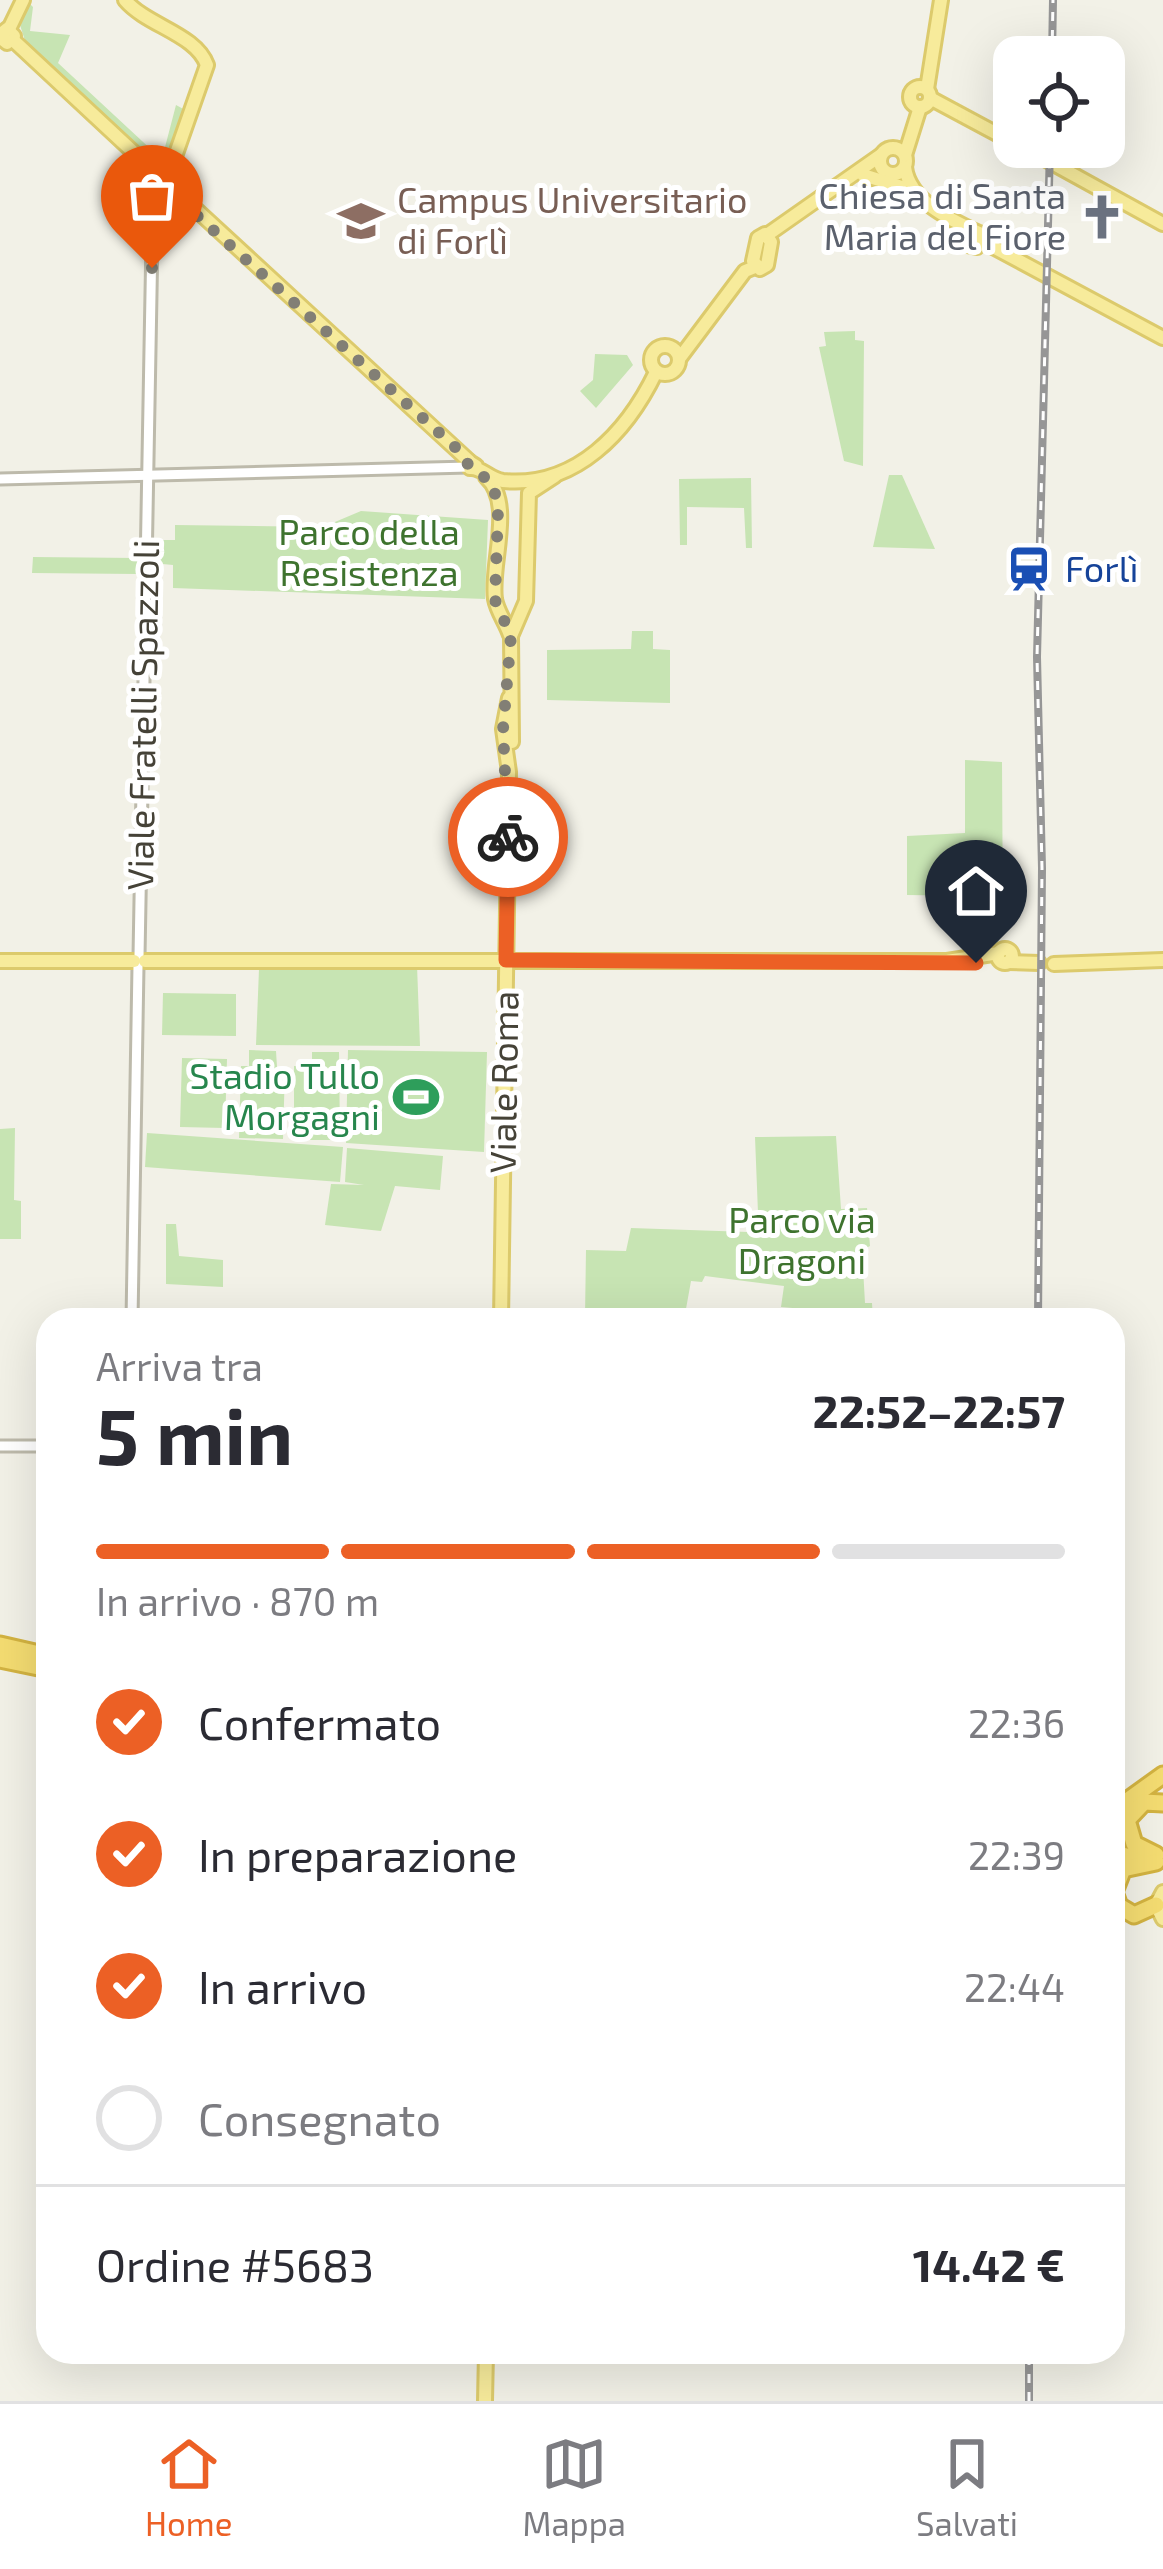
<!DOCTYPE html>
<html lang="it">
<meta charset="utf-8">
<style>
body{margin:0;font-family:"Exo 2",sans-serif;background:#f7f7f7;color:#2b2b33;height:100vh;display:flex;flex-direction:column;font-size:45px;white-space:nowrap}
*{box-sizing:border-box;margin:0}
p{font-size:39px;color:#7c7c81}
.icon{flex:none;width:66px;height:66px;fill:none;stroke:currentColor;stroke-width:2;stroke-linecap:round;stroke-linejoin:round}
.map{position:relative;flex:1;overflow:hidden}
.details{position:absolute;left:36px;top:1308px;width:1089px;height:1056px;display:flex;flex-direction:column;background:#fff;border-radius:36px;box-shadow:0 12px 48px #0002}
.details>*{flex:none}
.buttons{position:absolute;left:993px;top:36px;display:grid;gap:24px}
.buttons a{display:grid;place-items:center;width:132px;height:132px;border-radius:24px;background:#fff;box-shadow:0 12px 48px #0002;font-size:60px}
.pin{position:absolute;display:grid;place-items:center;width:102px;height:102px;color:#fff;margin:-123px -51px;border-radius:50% 50% 50% 0;rotate:-45deg;box-shadow:0 0 12px #0007}
.pin .icon{rotate:45deg}
.courier{position:absolute;display:grid;place-items:center;width:120px;height:120px;margin:-60px;border:9px solid #ec6025;border-radius:50%;background:#fff;color:#222;box-shadow:0 3px 15px #0007}
.summary em{font-style:normal;font-weight:700}
.summary div{display:flex;flex-direction:column-reverse}
.summary{display:flex;align-items:center;justify-content:space-between;height:204px;padding:0 60px}
h1{font-size:78px;font-weight:700;line-height:90px}
.bar{display:grid;grid-template-columns:repeat(4,1fr);gap:18px 12px;align-content:center;height:144px;padding:0 60px}
.bar i{height:15px;border-radius:9px;background:#e1e1e2}
.bar .active{background:#ec6025}
.bar p{grid-column:span 4}
.line{display:flex;align-items:center;gap:30px;padding:0 60px;border-top:3px solid #e1e1e2}
.line div{flex:1}
ol{padding:0 60px;list-style:none}
li{display:flex;align-items:center;gap:36px;height:132px}
li p{margin-inline-start:auto}
li .icon{padding:12px;border-radius:50%;background:#ec6025;color:#fff;stroke-width:4}
li:last-child{color:#7c7c81}
li i{width:66px;height:66px;border:6px solid #e1e1e2;border-radius:50%}
.menu{display:flex;justify-content:space-around;align-items:center;height:168px;border-top:3px solid #e1e1e2;background:#fff;font-size:33px;color:#7c7c81}
.menu a{display:grid;justify-items:center;gap:6px}
.menu .active{color:#ec6025}
.map>svg:first-child{display:block}
.green{fill:#c7e4b3}
.lines{fill:none;stroke-linecap:round;stroke-linejoin:round}
.minor-casing{stroke:#bdbaab;stroke-width:15}
.major-casing{stroke:#dcca6c;stroke-width:18}
.highway-casing{stroke:#d3b341;stroke-width:21}
.minor{stroke:#fff;stroke-width:9}
.major{stroke:#f7eb9b;stroke-width:12}
.highway{stroke:#f4dc71;stroke-width:15}
.rail-casing{stroke:#969696;stroke-width:8}
.rail{stroke:#fff;stroke-width:3;stroke-dasharray:9;stroke-linecap:butt}
.done{stroke:#827f75;stroke-width:12;stroke-dasharray:0 21.6}
.route{stroke:#ec6025;stroke-width:15}
.labels{text-anchor:middle;stroke-width:10;stroke-linejoin:round;paint-order:stroke}
.worship-label{font-size:36px;fill:#5b616d;stroke:#fff;text-anchor:end}
.education-label{font-size:36px;fill:#785e54;stroke:#fff;text-anchor:start}
.park-label{font-size:36px;fill:#3e732e;stroke:#fff}
.transit-label{font-size:36px;fill:#164399;stroke:#fff;text-anchor:start}
.street-label{font-size:36px;fill:#454237;stroke:#fff}
.leisure-label{font-size:36px;fill:#27864d;stroke:#fff;text-anchor:end}
</style>
<div class="map">
<svg width="1163" height="2401" viewBox="0 0 1163 2401">
<rect width="100%" height="100%" fill="#f2f1e7"/>
<g class="green">
<polygon points="27,1 33,7 30,31 70,35 58,63 156,154 164,151 176,105 187,111 164,165 155,166 28,50 20,25"/>
<polygon points="855,331 855,340 864,341 863,466 844,461 819,347 826,346 824,332"/>
<polygon points="595,354 627,355 633,365 596,408 580,391 593,380"/>
<polygon points="889,475 902,475 935,549 873,547"/>
<polygon points="751,478 752,548 746,548 744,508 687,507 687,545 680,545 679,479"/>
<polygon points="361,511 488,520 485,599 173,588 173,565 152,563 150,540 175,540 175,525 323,527"/>
<polygon points="33,557 137,558 137,574 32,573"/>
<polygon points="632,631 653,631 653,649 670,650 670,703 547,700 547,650 631,649"/>
<polygon points="965,760 1002,762 1003,933 993,950 974,956 974,896 907,895 907,836 965,833"/>
<polygon points="417,965 420,1046 256,1045 259,969"/>
<polygon points="163,993 236,994 236,1036 162,1035"/>
<polygon points="249,1050 276,1051 277,1067 285,1067 283,1139 239,1138 241,1066 249,1066"/>
<polygon points="348,1050 487,1052 484,1152 346,1143"/>
<polygon points="312,1052 339,1052 340,1140 294,1140 294,1066 312,1066"/>
<polygon points="182,1058 227,1059 225,1128 180,1127"/>
<polygon points="15,1128 14,1200 21,1201 21,1239 0,1239 0,1129"/>
<polygon points="147,1133 343,1147 340,1182 145,1167"/>
<polygon points="836,1136 841,1209 867,1208 870,1246 862,1250 865,1303 872,1303 873,1320 815,1320 816,1310 781,1307 784,1286 705,1276 702,1282 691,1281 684,1320 585,1317 586,1250 626,1251 631,1228 748,1232 747,1215 758,1213 755,1137"/>
<polygon points="347,1148 443,1156 440,1190 395,1186 381,1231 325,1225 331,1184 364,1185 345,1182"/>
<polygon points="166,1224 176,1224 179,1256 223,1260 223,1287 166,1284"/>
</g>
<g class="lines">
<g class="minor-casing">
<g id="minor">
<polyline points="0,479 469,467"/>
<polyline points="139,956 153,183"/>
<polyline points="132,1320 138,966"/>
<polyline points="0,1446 48,1446"/>
</g>
</g>
<g class="major-casing">
<g id="major">
<path d="M125,0c22,26 71,34 82,65l-42,120 -10,2v-9l9,1"/>
<polyline points="9,29 23,0"/>
<polyline points="0,35 7,29 14,36 7,43 0,37"/>
<polyline points="13,40 159,176"/>
<circle cx="920" cy="97" r="10"/>
<polyline points="927,89 941,0"/>
<polyline points="930,98 1014,143"/>
<polyline points="1023,147 1163,224"/>
<circle cx="893" cy="161" r="13"/>
<polyline points="905,155 920,107"/>
<path d="M905,167c4,34 46,53 74,66l3,8"/>
<polyline points="863,175 905,188"/>
<polyline points="165,181 469,461"/>
<polyline points="973,231 965,238 967,245 977,247 982,241"/>
<polygon points="765,234 771,242 767,265 760,269 753,261 758,238"/>
<polyline points="767,235 881,155"/>
<polyline points="982,241 1163,338"/>
<circle cx="665" cy="360" r="14"/>
<polyline points="679,359 745,271 755,267"/>
<path d="M476,466l-8,-5 2,7c12,-1 19,11 33,13 73,7 124,-49 153,-109"/>
<path d="M486,477c29,26 4,87 9,122 2,12 11,24 15,36"/>
<polyline points="512,742 511,636 526,601 529,493 555,476"/>
<circle cx="1005" cy="956" r="7"/>
<polyline points="0,961 134,961"/>
<polyline points="145,961 947,961 999,953"/>
<polyline points="1008,962 1039,963"/>
<polyline points="1054,964 1163,960"/>
<polyline points="501,1320 509,772 503,729 509,698"/>
<polyline points="1163,1892 1156,1905 1163,1919"/>
<polyline points="485,2401 486,2352"/>
</g>
</g>
<g class="highway-casing">
<g id="highway">
<polyline points="0,1645 48,1656"/>
<polyline points="0,1659 48,1669"/>
<polyline points="1113,1811 1163,1775"/>
<polyline points="1113,1853 1145,1860"/>
<polyline points="1156,1855 1134,1844 1127,1820 1144,1802 1163,1803"/>
<polyline points="1156,1862 1123,1869 1114,1892 1119,1906 1134,1915 1156,1905"/>
</g>
</g>
<use href="#minor" class="minor"/>
<use href="#major" class="major"/>
<use href="#highway" class="highway"/>
<g class="rail-casing">
<g id="rail">
<polyline points="1052,57 1053,0"/>
<polyline points="1038,1320 1042,868 1037,657 1050,147"/>
<polyline points="1029,2401 1029,2352"/>
</g>
</g>
<use href="#rail" class="rail"/>
</g>
<g class="lines">
<polyline class="done" points="152,268 156,199 164,186 464,455 469,467 493,483 498,510 495,600 511,636 503,729 508,837"/>
<polyline class="route" points="508,837 506,960 976,963"/>
</g>
<defs>
<g id="church-bare" transform="scale(3.6)"><path d="M-1.2-6h2.4v3.5h3.3v2.4h-3.3V6h-2.4V-.1h-3.3v-2.4h3.3Z" fill="#6b7280" stroke="#fff" stroke-width="2.5" paint-order="stroke"/></g>
<g id="university-bare" transform="scale(3.6)"><path d="M0-5L7-2L0 1L-7-2ZM-4 1L0 2.5L4 1V4Q0 6-4 4Z" fill="#8d6e63" stroke="#fff" stroke-width="2.5" paint-order="stroke"/></g>
<g id="station-bare" transform="scale(3.6)"><path d="M-3-6H3Q5-6 5-4V2Q5 4 3 4L4.5 6H3L1.5 4h-3L-3 6H-4.5L-3 4Q-5 4-5 2V-4Q-5-6-3-6ZM-3.5-4v3h7v-3ZM-3.5 1v1.5H-2V1ZM2 1v1.5H3.5V1Z" fill="#1a4fb4" stroke="#fff" stroke-width="2.5" paint-order="stroke"/></g>
<g id="stadium-bare" transform="scale(3.6)"><path d="M0-5a6.5 5 0 1 0 0 10a6.5 5 0 1 0 0-10ZM-3.5-1.8h7v3.6h-7Z" fill="#2e9e5b" stroke="#fff" stroke-width="2.5" paint-order="stroke"/></g>
</defs>
<g fill-rule="evenodd">
<use href="#church-bare" x="1102" y="217"/>
<use href="#university-bare" x="361" y="221"/>
<use href="#station-bare" x="1029" y="569"/>
<use href="#stadium-bare" x="416" y="1097"/>
</g>
<g class="labels">
<g class="worship-label">
<text x="1066" y="209">Chiesa di Santa<tspan x="1066" dy="41">Maria del Fiore</tspan></text>
</g>
<g class="education-label">
<text x="397" y="213">Campus Universitario<tspan x="397" dy="41">di Forlì</tspan></text>
</g>
<g class="park-label">
<text x="369" y="545">Parco della<tspan x="369" dy="41">Resistenza</tspan></text>
<text x="802" y="1233">Parco via<tspan x="802" dy="41">Dragoni</tspan></text>
</g>
<g class="transit-label">
<text x="1065" y="582">Forlì</text>
</g>
<g class="street-label">
<text transform="translate(143 715) rotate(-89)" y="13">Viale Fratelli Spazzoli</text>
<text transform="translate(504 1082) rotate(-89)" y="13">Viale Roma</text>
</g>
<g class="leisure-label">
<text x="380" y="1089">Stadio Tullo<tspan x="380" dy="41">Morgagni</tspan></text>
</g>
</g>
</svg>
<div class="buttons">
<a><svg class="icon" aria-label="locate" viewBox="0 0 24 24"><circle cx="12" cy="12" r="6"/><path d="M12 2v4M12 18v4M2 12h4M18 12h4"/></svg></a>
</div>
<div class="pin" style="left:152px;top:268px;background:#ea580c"><svg class="icon" aria-label="bag" viewBox="0 0 24 24"><path d="M5 8h14l-1 12H6zM9 8a3 3 0 0 1 6 0"/></svg></div>
<div class="pin" style="left:976px;top:963px;background:#1f2937"><svg class="icon" aria-label="home" viewBox="0 0 24 24"><path d="M3 11l9-7 9 7M6 9v11h12V9"/></svg></div>
<div class="courier" style="left:508px;top:837px"><svg class="icon" aria-label="bike" viewBox="0 0 24 24"><circle cx="6" cy="16" r="4"/><circle cx="18" cy="16" r="4"/><path d="M6 16l4-8h5l3 8M10 8l3 8H6M13 5h3"/></svg></div>
<section class="details">
<div class="summary"><div><h1>5 min</h1><p>Arriva tra</p></div><em>22:52–22:57</em></div>
<div class="bar"><i class="active"></i><i class="active"></i><i class="active"></i><i></i><p>In arrivo · 870 m</p></div>
<ol>
<li><svg class="icon" aria-label="check" viewBox="0 0 24 24"><path d="M5 12l5 5 9-10"/></svg>Confermato<p>22:36</p></li>
<li><svg class="icon" aria-label="check" viewBox="0 0 24 24"><path d="M5 12l5 5 9-10"/></svg>In preparazione<p>22:39</p></li>
<li><svg class="icon" aria-label="check" viewBox="0 0 24 24"><path d="M5 12l5 5 9-10"/></svg>In arrivo<p>22:44</p></li>
<li><i></i>Consegnato</li>
</ol>
<div class="line" style="height:156px"><div>Ordine #5683</div><b>14.42 €</b></div>
</section>
</div>
<nav class="menu">
<a class="active"><svg class="icon" aria-label="home" viewBox="0 0 24 24"><path d="M3 11l9-7 9 7M6 9v11h12V9"/></svg>Home</a>
<a><svg class="icon" aria-label="map" viewBox="0 0 24 24"><path d="M3 6l6-2 6 2 6-2v14l-6 2-6-2-6 2zM9 4v14M15 6v14"/></svg>Mappa</a>
<a><svg class="icon" aria-label="saved" viewBox="0 0 24 24"><path d="M7 4h10v16l-5-4-5 4z"/></svg>Salvati</a>
</nav>
